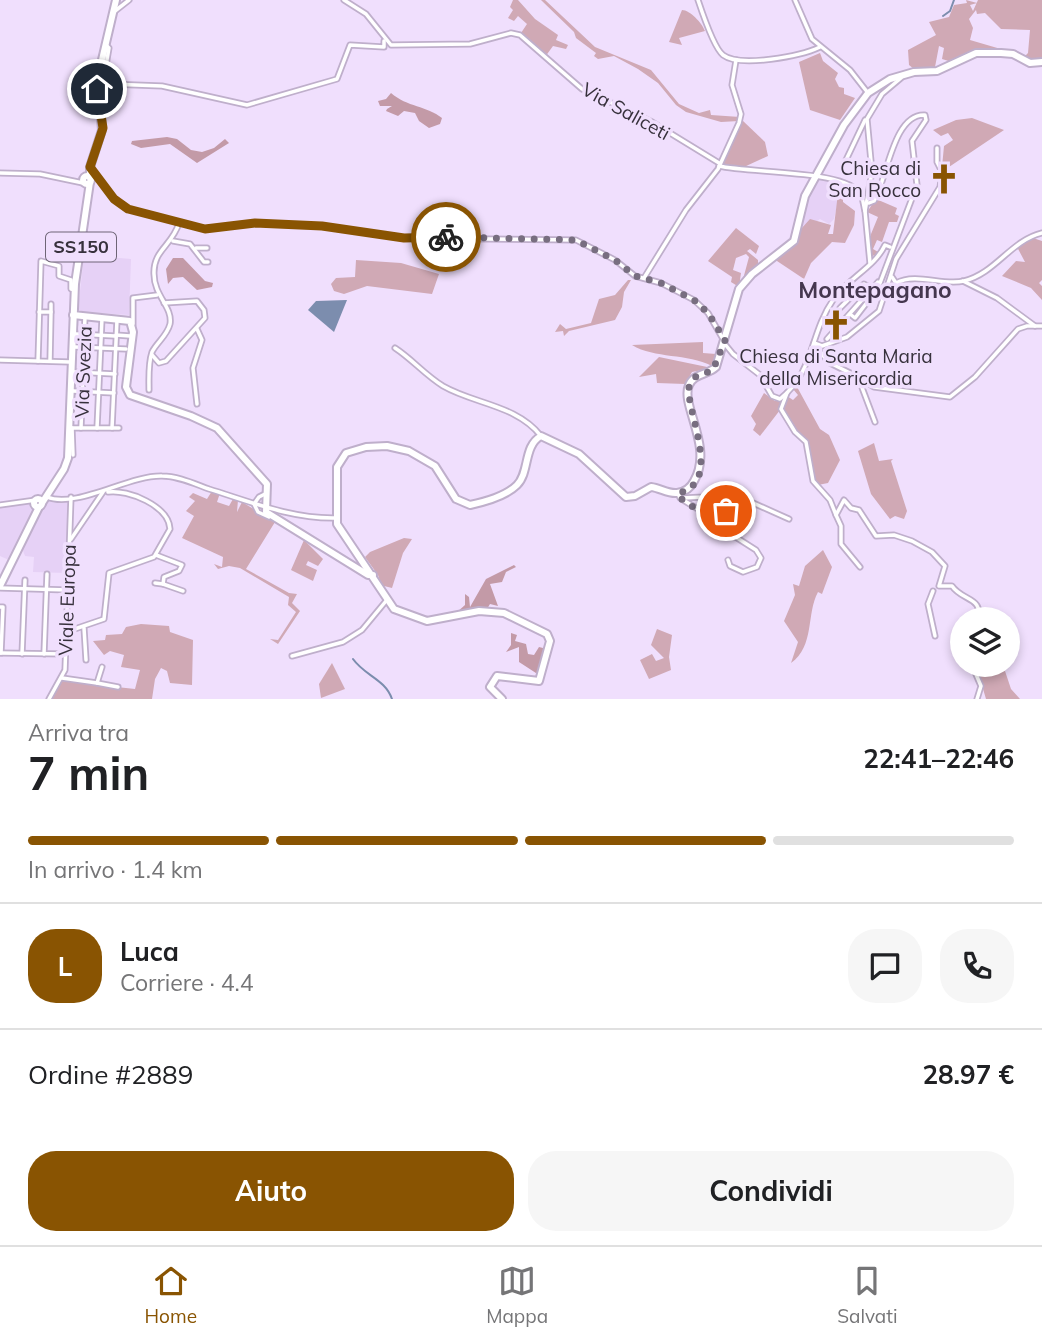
<!DOCTYPE html>
<html lang="it">
<meta charset="utf-8">
<style>
body{margin:0;font-family:Mulish,sans-serif;background:#f6f6f6;color:#202124;height:100vh;display:flex;flex-direction:column;font-size:26px;white-space:nowrap}
*{box-sizing:border-box;margin:0}
p{font-size:23px;color:#757577}
.icon{flex:none;width:38px;height:38px;fill:none;stroke:currentColor;stroke-width:2;stroke-linecap:round;stroke-linejoin:round}
.map{position:relative;height:699px;overflow:hidden}
.drawer{display:flex;flex-direction:column;background:#fff;flex:1}
.drawer>*{flex:none}
.controls{position:absolute;left:950px;top:607px;display:grid;gap:14px}
.controls a{display:grid;place-items:center;width:70px;height:70px;border-radius:50%;background:#fff;box-shadow:0 4px 10px #0003;font-size:35px}
.pin{position:absolute;display:grid;place-items:center;width:60px;height:60px;color:#fff;margin:-30px;border:4px solid #fff;border-radius:50%;box-shadow:0 2px 7px #0007}
.courier{position:absolute;display:grid;place-items:center;width:70px;height:70px;margin:-35px;border:5px solid #895402;border-radius:50%;background:#fff;color:#222;box-shadow:0 2px 9px #0007}
.summary em{font-style:normal;font-weight:700}
.summary div{display:flex;flex-direction:column-reverse}
.summary{display:flex;align-items:center;justify-content:space-between;height:119px;padding:0 28px}
h1{font-size:46px;font-weight:700;line-height:52px}
.bar{display:grid;grid-template-columns:repeat(4,1fr);gap:10px 7px;align-content:center;height:84px;padding:0 28px}
.bar i{height:9px;border-radius:5px;background:#e0e0e0}
.bar .active{background:#895402}
.bar p{grid-column:span 4}
.line{display:flex;align-items:center;gap:18px;padding:0 28px;border-top:2px solid #e0e0e0}
.line div{flex:1}
.round{display:grid;place-items:center;flex:none;width:74px;height:74px;border-radius:28px;background:#f6f6f6}
.button{display:flex;gap:14px;margin-top:auto;padding:14px 28px}
.button a{flex:1;height:80px;border-radius:28px;background:#895402;color:#fff;font-size:28px;font-weight:700;line-height:80px;text-align:center}
.button a+a{background:#f6f6f6;color:#202124}
.tabs{display:flex;justify-content:space-around;align-items:center;height:98px;border-top:2px solid #e0e0e0;background:#fff;font-size:19px;color:#757577}
.tabs a{display:grid;justify-items:center;gap:4px}
.tabs .active{color:#895402}
.map>svg:first-child{display:block}
.built{fill:#e6d1f6}
.green{fill:#d0a9b5}
.forest{fill:#c39aa7}
.water{fill:#7c8dae}
.lines{fill:none;stroke-linecap:round;stroke-linejoin:round}
.stream{stroke:#7c8dae;stroke-width:2}
.minor-casing{stroke:#bfafcb;stroke-width:7}
.major-casing{stroke:#bfafcb;stroke-width:10}
.minor{stroke:#fff;stroke-width:3.5}
.major{stroke:#fff;stroke-width:6}
.done{stroke:#786e80;stroke-width:7;stroke-dasharray:0 12.6}
.route{stroke:#895402;stroke-width:9}
.labels{text-anchor:middle;stroke-width:7;stroke-linejoin:round;paint-order:stroke}
.shield{fill:#f0dffd;stroke:#6e6576;stroke-width:2}
.shield-label{font-size:18px;font-weight:bold;fill:#37313c}
.street-label{font-size:19px;fill:#37313c;stroke:#f0dffd}
.poi-label{font-size:19px;fill:#37313c;stroke:#f0dffd;text-anchor:end}
.quarter-label{font-size:23px;font-weight:bold;fill:#45374f;stroke:#f0dffd}
</style>
<div class="map">
<svg width="1042" height="699" viewBox="0 0 1042 699">
<rect width="100%" height="100%" fill="#f0dffd"/>
<g class="built">
<polygon points="816,178 842,184 834,219 829,224 820,219 802,231 799,230 802,207"/>
<polygon points="84,255 131,259 129,315 83,312 78,309"/>
<polygon points="69,499 67,573 33,572 34,557 25,556 22,548 44,502"/>
<polygon points="31,503 34,508 9,560 0,556 0,507"/>
</g>
<g class="green">
<polygon points="513,0 518,0 535,19 558,35 556,40 568,45 566,49 553,46 545,57 521,33 527,24 518,16 514,21 508,18 513,10 510,7"/>
<polygon points="541,0 545,0 595,47 651,70 679,104 699,113 710,110 711,115 740,117 739,121 721,122 686,112 676,105 658,83 638,69 614,56 598,59 594,56 596,53 576,38 574,32"/>
<polygon points="966,0 977,3 970,5 973,11 978,0 1042,0 1042,61 1035,63 1023,58 1028,53 1030,30 1001,29 985,13 977,14 976,10 969,19 973,28 970,40 1011,52 979,52 955,63 942,59 944,48 939,46 935,67 914,69 909,65 908,50 936,35 929,22 949,17 954,5 967,3"/>
<path d="M682,10c8,0 20,13 23,21l-26,7 3,7 -13,-3z"/>
<polygon points="820,53 823,61 838,73 835,79 839,87 844,88 844,94 855,98 840,120 810,110 799,62"/>
<polygon points="972,118 1004,130 946,169 942,167 944,146 953,140 948,133 941,136 933,130 956,120"/>
<polygon points="742,120 765,142 768,156 744,167 719,164"/>
<polygon points="843,184 843,202 855,211 854,225 845,243 832,242 811,263 804,279 774,259 810,219 831,225 828,234 833,234 839,185"/>
<polygon points="876,199 897,208 895,214 899,216 897,222 889,222 882,242 877,240 873,249 880,253 870,257 871,234 878,217 867,212"/>
<polygon points="736,228 759,246 756,254 750,249 747,251 758,260 758,266 742,283 749,257 746,254 736,258 733,270 741,273 739,287 731,282 732,277 708,261"/>
<polygon points="1033,238 1042,241 1042,280 1039,283 1042,286 1042,300 1031,288 1002,276 1016,261 1025,262 1016,245"/>
<polygon points="356,260 401,263 439,274 432,294 367,286 344,294 334,291 331,284 336,278 355,277"/>
<polygon points="628,280 631,280 624,292 622,307 615,320 569,331 564,336 563,331 555,332 560,324 566,329 591,323 599,299 615,295"/>
<path d="M703,342v11l13,1 -4,12c-25,-13 -57,-7 -80,-21z"/>
<polygon points="659,357 712,368 692,372 685,384 657,383 656,374 639,377"/>
<polygon points="796,385 820,429 829,435 840,460 828,483 818,485 815,481 807,441 794,429 783,410 787,396 793,400 798,395 793,389"/>
<polygon points="764,393 775,401 784,398 780,410 760,436 753,430 756,424 751,416"/>
<polygon points="874,443 879,461 893,459 891,461 907,511 904,519 895,516 890,519 871,494 858,451"/>
<polygon points="212,491 220,493 217,502 229,506 233,499 238,500 237,512 242,502 275,522 246,569 289,593 297,594 292,603 300,611 278,644 270,639 278,640 296,612 288,605 289,597 240,568 229,566 218,569 214,564 222,567 223,557 182,538 194,516 186,511 195,501 189,497 193,493 207,499"/>
<polygon points="404,538 412,539 403,553 392,588 384,586 386,593 389,594 386,600 378,575 365,557 370,552"/>
<polygon points="304,540 323,559 318,566 308,561 306,565 317,570 313,581 291,570"/>
<path d="M823,550l9,17 -10,27 -4,-2c-12,22 -3,54 -27,71l7,-21 -14,-21 11,-26 -2,-11 6,2 6,-20z"/>
<polygon points="141,624 169,626 170,632 193,640 192,685 170,683 167,671 161,668 155,679 152,699 50,699 62,681 135,689 140,670 121,667 124,655 110,651 104,655 93,641 105,640 106,635 122,634 126,627"/>
<polygon points="657,629 672,635 669,657 671,670 649,679 640,660 652,654 656,661 664,658 651,645"/>
<polygon points="332,663 345,689 321,698 319,684"/>
<polygon points="976,665 1003,665 1011,689 1020,699 986,699"/>
</g>
<g class="forest">
<path d="M391,93c16,14 36,13 51,25l-2,6 -11,4 -10,-7 -4,-8 -11,-2 -6,5 -12,-5 1,-2 5,-3h-12l-2,-5 8,-2z"/>
<polygon points="167,137 177,139 191,150 202,152 214,148 225,139 229,143 197,163 170,144 141,148 131,144 132,141"/>
<polygon points="173,258 183,258 205,281 213,283 212,287 197,290 183,277 173,278 168,284 166,269"/>
<polygon points="514,565 516,567 506,572 502,582 490,584 498,606 490,604 487,609 456,613 465,605 465,594 469,597 470,607 486,579"/>
<polygon points="511,633 517,635 515,641 526,644 528,654 534,655 539,647 547,649 539,675 519,662 519,647 506,652 511,645"/>
</g>
<polygon class="water" points="347,300 334,332 308,310 316,301"/>
<g class="lines">
<g class="stream">
<polyline points="943,16 950,11 954,0"/>
<path d="M353,659c12,17 32,20 39,40"/>
</g>
<g class="minor-casing">
<g id="minor">
<polyline points="344,0 366,14 391,45 470,44 511,33 520,35 582,89 652,122 719,163"/>
<path d="M698,0c4,12 16,48 25,55 17,13 78,1 97,-8"/>
<polyline points="795,0 812,39 850,70 868,93"/>
<polyline points="115,11 129,0"/>
<polyline points="106,45 109,48 104,77 109,84 162,86 247,105 337,79 350,45 384,47 384,41"/>
<polyline points="937,148 937,162 941,170"/>
<polyline points="846,160 865,120"/>
<path d="M719,166c30,7 120,4 139,25 6,6 5,14 7,20"/>
<polyline points="91,168 114,199 128,209 205,229 255,223 322,226 404,238 576,240 615,260 635,276 661,283 694,300 708,313 723,339"/>
<polyline points="0,173 40,174 83,183"/>
<polyline points="173,241 190,244 204,262 208,262"/>
<polyline points="196,248 207,248"/>
<polyline points="870,263 865,211 872,172 867,119 882,94 901,78"/>
<path d="M892,277l4,6c21,-11 45,3 68,-2 32,-8 46,-40 78,-48"/>
<polyline points="644,278 686,210 718,169 739,123 741,114 732,85 736,60"/>
<polyline points="963,281 997,298 1035,326"/>
<polyline points="51,304 51,312"/>
<path d="M840,308l24,-24 13,7 40,-106 -5,-44 14,-21 -1,-5c-32,-2 -38,65 -51,86l-5,2"/>
<polyline points="39,312 51,312 50,361"/>
<polyline points="850,314 855,318 875,292"/>
<polyline points="133,324 133,298 157,295"/>
<polyline points="197,329 202,340 193,368 197,404"/>
<polyline points="76,334 115,336"/>
<polyline points="116,335 130,336"/>
<polyline points="827,339 878,282"/>
<path d="M724,343l9,11 27,21 12,21 8,3c35,-28 29,-64 53,-99 15,-22 42,-33 52,-55l5,2"/>
<polyline points="814,343 822,346 847,337 879,311 896,259 940,187 943,168"/>
<polyline points="816,346 828,362 858,377 875,422"/>
<polyline points="75,347 126,349"/>
<path d="M395,348c17,11 30,27 48,38 31,18 74,19 98,50"/>
<polyline points="152,355 159,363 166,361 205,318 204,310 197,301 164,303"/>
<polyline points="0,360 70,362"/>
<polyline points="38,361 41,261 59,266 59,276 71,280 71,289 75,290"/>
<polyline points="74,372 115,374"/>
<polyline points="858,377 874,387 950,397 975,377 1018,329 1027,326 1042,326"/>
<path d="M149,390c0,-12 -1,-26 3,-38 5,-10 15,-16 18,-28 3,-17 -16,-28 -16,-50 -1,-24 18,-28 25,-51"/>
<polyline points="73,391 114,393"/>
<path d="M787,393l-6,16 14,23 11,10 7,39 17,19 6,15 8,-15 7,8 8,2 17,26 18,-1 18,6 20,11 13,14 -6,20h13c10,15 32,11 26,34"/>
<polyline points="71,428 119,428"/>
<polyline points="72,428 73,455"/>
<polyline points="81,428 85,316"/>
<polyline points="97,428 102,318"/>
<polyline points="112,428 117,320"/>
<polyline points="267,493 259,497 254,504 258,512 269,517"/>
<polyline points="678,493 680,498 696,508 718,505 725,508 725,513 707,521 705,527 723,529 756,550 761,558 757,567 743,572 730,566 728,560"/>
<path d="M47,497c29,12 82,-22 115,-21 16,0 33,8 47,13 42,13 83,30 127,29"/>
<polyline points="682,498 704,497 720,492 733,494 789,519"/>
<polyline points="0,505 36,500"/>
<polyline points="836,515 841,526 841,544 860,567"/>
<polyline points="71,539 103,492"/>
<polyline points="156,555 182,565 179,571 164,577 163,584 183,591"/>
<polyline points="155,583 163,584"/>
<polyline points="0,588 68,590"/>
<polyline points="933,591 928,604 935,636"/>
<polyline points="0,607 3,607 1,653"/>
<polyline points="84,628 86,660"/>
<path d="M66,632l38,-13 5,-46 45,-16 16,-28c-1,-23 -42,-40 -62,-37"/>
<polyline points="0,653 65,654"/>
<polyline points="22,654 25,580"/>
<polyline points="44,654 47,574"/>
<polyline points="292,656 343,642 362,630 386,601"/>
<polyline points="972,665 981,686 977,699"/>
<polyline points="62,678 97,683 102,667"/>
<polyline points="97,683 118,687"/>
<polyline points="49,699 65,670 71,497"/>
</g>
</g>
<g class="major-casing">
<g id="major">
<circle cx="87" cy="180" r="4"/>
<polyline points="90,178 90,167 102,130 98,77 116,0"/>
<polyline points="73,315 130,321 133,332 126,387 130,395 191,416 217,428 267,484 266,512 368,575 373,575"/>
<circle cx="38" cy="503" r="4"/>
<polyline points="42,503 64,469 68,458 75,284 90,182"/>
<polyline points="0,586 39,507"/>
<path d="M502,699l-12,-12 7,-11 42,5 11,-40 -3,-7 -43,-21 -25,-2 -52,10 -33,-12 -57,-85v-57l9,-14 20,-6 21,-1 22,5 26,15 21,33 14,6c14,-3 36,-9 47,-20 13,-13 6,-39 24,-49l38,18 47,43 9,-1 16,-9c9,1 17,7 26,6 8,-1 14,-6 17,-12 20,-34 -14,-76 -5,-96 5,-12 19,-10 27,-18l23,-78 13,-15 42,-33 11,-45 39,-71 24,-32 22,-14 24,-7 23,-1 39,-18h25l12,1 17,9 12,-1"/>
</g>
</g>
<use href="#minor" class="minor"/>
<use href="#major" class="major"/>
</g>
<g class="lines">
<path class="done" d="M446,237l130,3 39,20 20,16 26,7 33,17 14,13 17,27 -12,30 -18,7 -6,10c-3,26 35,96 -11,106l2,5 16,11 22,-4 8,6"/>
<polyline class="route" points="97,89 103,128 90,167 114,199 128,209 205,229 255,223 322,226 404,238 446,237"/>
</g>
<defs>
<g id="church-bare" transform="scale(2.415)"><path d="M-1.2-6h2.4v3.5h3.3v2.4h-3.3V6h-2.4V-.1h-3.3v-2.4h3.3Z" fill="#895402" stroke="#f0dffd" stroke-width="2.5" paint-order="stroke"/></g>
</defs>
<g fill-rule="evenodd">
<use href="#church-bare" x="944" y="179"/>
<use href="#church-bare" x="836" y="325"/>
</g>
<g class="labels">
<rect class="shield" x="46" y="232.5" width="70" height="29" rx="5"/>
<g class="shield-label">
<text x="81" y="253">SS150</text>
</g>
<g class="street-label">
<text transform="translate(626 111) rotate(29)" y="7">Via Saliceti</text>
<text transform="translate(83 372) rotate(-88)" y="7">Via Svezia</text>
<text transform="translate(67 600) rotate(-88)" y="7">Viale Europa</text>
</g>
<g class="poi-label">
<text x="921" y="175">Chiesa di<tspan x="921" dy="22">San Rocco</tspan></text>
<text x="836" y="363" text-anchor="middle">Chiesa di Santa Maria<tspan x="836" dy="22">della Misericordia</tspan></text>
</g>
<g class="quarter-label">
<text x="875" y="298">Montepagano</text>
</g>
</g>
</svg>
<div class="controls">
<a><svg class="icon" aria-label="layers" viewBox="0 0 24 24"><path d="M12 4l9 5-9 5-9-5zM3 14l9 5 9-5"/></svg></a>
</div>
<div class="pin" style="left:726px;top:511px;background:#ea580c"><svg class="icon" aria-label="bag" viewBox="0 0 24 24"><path d="M5 8h14l-1 12H6zM9 8a3 3 0 0 1 6 0"/></svg></div>
<div class="pin" style="left:97px;top:89px;background:#1f2937"><svg class="icon" aria-label="home" viewBox="0 0 24 24"><path d="M3 11l9-7 9 7M6 9v11h12V9"/></svg></div>
<div class="courier" style="left:446px;top:237px"><svg class="icon" aria-label="bike" viewBox="0 0 24 24"><circle cx="6" cy="16" r="4"/><circle cx="18" cy="16" r="4"/><path d="M6 16l4-8h5l3 8M10 8l3 8H6M13 5h3"/></svg></div>
</div>
<section class="drawer">
<div class="summary"><div><h1>7 min</h1><p>Arriva tra</p></div><em>22:41–22:46</em></div>
<div class="bar"><i class="active"></i><i class="active"></i><i class="active"></i><i></i><p>In arrivo · 1.4 km</p></div>
<div class="line" style="height:126px"><b class="round" style="background:#895402;color:#fff">L</b><div><b>Luca</b><p>Corriere · 4.4</p></div><a class="round"><svg class="icon" aria-label="chat" viewBox="0 0 24 24"><path d="M4 5h16v11H9l-5 4z"/></svg></a><a class="round"><svg class="icon" aria-label="phone" viewBox="0 0 24 24"><path d="M5 4h4l2 5-3 2q2 4 5 5l2-3 5 2v4C11 20 4 13 5 4z"/></svg></a></div>
<div class="line" style="height:91px"><div>Ordine #2889</div><b>28.97 €</b></div>
<div class="button"><a>Aiuto</a><a>Condividi</a></div>
</section>
<nav class="tabs">
<a class="active"><svg class="icon" aria-label="home" viewBox="0 0 24 24"><path d="M3 11l9-7 9 7M6 9v11h12V9"/></svg>Home</a>
<a><svg class="icon" aria-label="map" viewBox="0 0 24 24"><path d="M3 6l6-2 6 2 6-2v14l-6 2-6-2-6 2zM9 4v14M15 6v14"/></svg>Mappa</a>
<a><svg class="icon" aria-label="saved" viewBox="0 0 24 24"><path d="M7 4h10v16l-5-4-5 4z"/></svg>Salvati</a>
</nav>
